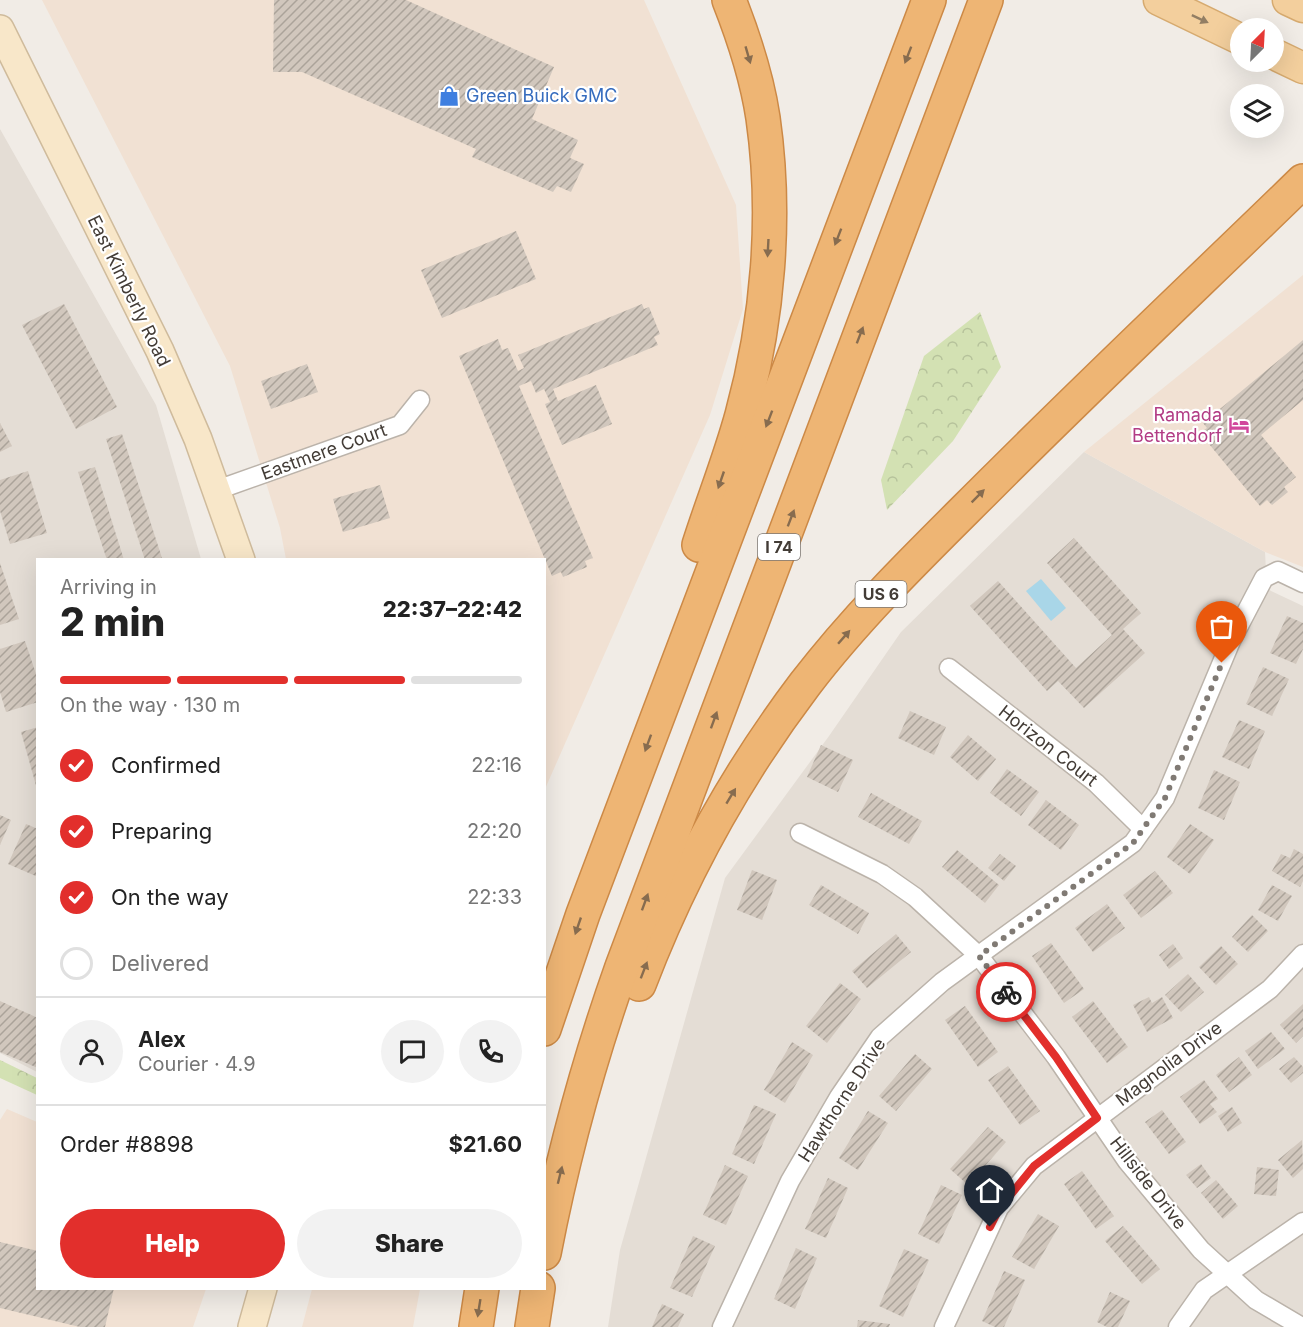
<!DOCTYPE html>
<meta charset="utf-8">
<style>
body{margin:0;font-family:Inter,sans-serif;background:#f2f2f2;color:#222;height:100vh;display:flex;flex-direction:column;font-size:22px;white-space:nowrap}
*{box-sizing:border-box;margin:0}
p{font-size:20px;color:#767676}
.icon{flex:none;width:33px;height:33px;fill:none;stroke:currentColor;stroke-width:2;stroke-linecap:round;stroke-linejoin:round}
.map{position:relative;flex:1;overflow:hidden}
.side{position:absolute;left:36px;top:558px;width:510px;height:732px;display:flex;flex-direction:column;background:#fff;border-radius:0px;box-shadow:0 6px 24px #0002}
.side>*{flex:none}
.needle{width:39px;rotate:24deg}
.controls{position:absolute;left:1230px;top:18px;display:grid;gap:12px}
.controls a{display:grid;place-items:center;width:54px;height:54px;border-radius:50%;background:#fff;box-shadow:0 6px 24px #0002;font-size:30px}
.pin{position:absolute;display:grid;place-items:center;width:51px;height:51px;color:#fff;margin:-62px -26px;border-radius:50% 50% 50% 0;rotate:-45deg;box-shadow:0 0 6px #0007}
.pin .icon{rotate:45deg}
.courier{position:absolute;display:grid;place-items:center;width:60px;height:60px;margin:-30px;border:4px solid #e22f2c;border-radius:50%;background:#fff;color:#222;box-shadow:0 2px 8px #0007}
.head em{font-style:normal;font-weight:800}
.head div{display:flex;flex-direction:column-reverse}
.head{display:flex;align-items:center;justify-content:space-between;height:102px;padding:0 24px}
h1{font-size:39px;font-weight:800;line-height:45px}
.bar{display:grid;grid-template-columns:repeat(4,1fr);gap:9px 6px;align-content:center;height:72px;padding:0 24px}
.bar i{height:8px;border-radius:4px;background:#e0e0e0}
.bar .active{background:#e22f2c}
.bar p{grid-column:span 4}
.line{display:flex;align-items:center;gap:15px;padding:0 24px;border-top:2px solid #e0e0e0}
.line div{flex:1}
.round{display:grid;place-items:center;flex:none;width:63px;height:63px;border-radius:32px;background:#f2f2f2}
ol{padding:0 24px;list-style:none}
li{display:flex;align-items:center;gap:18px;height:66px}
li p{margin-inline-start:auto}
li .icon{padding:6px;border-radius:50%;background:#e22f2c;color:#fff;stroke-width:4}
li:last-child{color:#767676}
li i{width:33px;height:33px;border:3px solid #e0e0e0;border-radius:50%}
.action{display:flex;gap:12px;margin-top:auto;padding:12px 24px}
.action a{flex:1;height:69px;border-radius:36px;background:#e22f2c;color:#fff;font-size:24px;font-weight:800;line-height:69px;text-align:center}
.action a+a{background:#f2f2f2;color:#222}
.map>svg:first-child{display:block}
.residential{fill:#e4ddd5}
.commercial{fill:#f1e1d3}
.forest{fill:url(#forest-crowns)}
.water{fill:#a9d6e8}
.building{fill:url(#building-hatch)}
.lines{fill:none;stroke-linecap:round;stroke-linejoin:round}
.minor-casing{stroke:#bbb3aa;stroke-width:21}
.secondary-casing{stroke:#cfbb9c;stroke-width:30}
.primary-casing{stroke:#d6aa6f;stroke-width:33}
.motorway-casing{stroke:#cc8946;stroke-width:36}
.minor{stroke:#fff;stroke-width:18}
.secondary{stroke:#f8e7c9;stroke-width:27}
.primary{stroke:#f3cf9d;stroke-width:30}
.motorway{stroke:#eeb574;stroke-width:33}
.oneway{fill:#927e64}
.oneway2{fill:#876c4f}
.done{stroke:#807a74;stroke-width:6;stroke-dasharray:0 10.8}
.route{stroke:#e22f2c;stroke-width:8}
.labels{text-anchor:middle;stroke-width:4.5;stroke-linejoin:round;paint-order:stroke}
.shield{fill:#fff;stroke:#7b7672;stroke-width:1.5}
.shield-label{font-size:16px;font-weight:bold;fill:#433c36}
.shop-label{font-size:18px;fill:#366cbe;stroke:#fff;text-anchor:start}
.street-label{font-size:18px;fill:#433c36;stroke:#fff}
.hotel-label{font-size:18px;fill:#b23c85;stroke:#fff;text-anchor:end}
</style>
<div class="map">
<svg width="1303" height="1327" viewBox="0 0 1303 1327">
<defs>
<pattern id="forest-crowns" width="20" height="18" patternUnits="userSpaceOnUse" patternTransform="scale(1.5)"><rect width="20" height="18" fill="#d3e1b3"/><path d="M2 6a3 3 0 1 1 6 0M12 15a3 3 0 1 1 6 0" fill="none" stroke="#b6c29b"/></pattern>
<pattern id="building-hatch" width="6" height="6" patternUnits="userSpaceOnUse" patternTransform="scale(1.5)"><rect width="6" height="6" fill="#d1c7bd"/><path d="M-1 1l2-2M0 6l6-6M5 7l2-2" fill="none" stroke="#aba39a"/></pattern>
</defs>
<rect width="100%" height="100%" fill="#f1ece6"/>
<g class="residential">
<polygon points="0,129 156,405 201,559 38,560 37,1072 0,1053"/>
<polygon points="1084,452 1265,552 1267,589 1303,606 1303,1327 608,1327 620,1250 725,878 829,736 901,632"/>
</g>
<g class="commercial">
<polygon points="42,0 644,0 736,205 743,309 710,415 545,789 544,560 286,559 280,528 230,366"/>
<polygon points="1303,275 1303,567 1265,552 1084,452"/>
<polygon points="7,1109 37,1122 38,1288 206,1289 193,1327 0,1327 0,1120"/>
<polygon points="312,1289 312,1288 420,1289 413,1327 302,1327"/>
</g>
<g class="forest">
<polygon points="980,312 1001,367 953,441 887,510 881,480 924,356"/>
<polygon points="0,1060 37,1078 37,1095 0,1078"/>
</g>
<polygon class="water" points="1041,579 1066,608 1051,621 1026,591"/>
<g class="building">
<polygon points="274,0 406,0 554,67 532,119 578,140 570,158 584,164 571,192 557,186 553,192 472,157 476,149 302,72 273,72"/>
<polygon points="516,231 536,279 442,318 421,270"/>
<polygon points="64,304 117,407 76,429 22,325"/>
<polygon points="642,304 644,309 649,307 660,334 654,337 658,345 553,389 558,401 596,385 612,424 562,445 545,404 550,402 544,389 536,393 531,381 519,386 593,558 585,561 587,567 563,577 561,572 552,576 459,356 498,339 502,350 508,348 518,371 524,368 518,355"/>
<polygon points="1303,340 1303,400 1261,435 1296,477 1284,487 1288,492 1272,505 1267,500 1260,506 1200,433 1207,428 1203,423"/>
<polygon points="307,364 318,392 271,409 261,381"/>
<polygon points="0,423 12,446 0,452"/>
<polygon points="122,434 162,558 159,560 145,560 106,439"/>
<polygon points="95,467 124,560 107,560 78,472"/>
<polygon points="28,471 47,533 10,544 0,511 0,480"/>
<polygon points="380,485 390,518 343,532 333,499"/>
<polygon points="1074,538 1141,613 1123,629 1145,653 1084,708 1058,681 1047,691 970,606 998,581 1076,668 1112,635 1047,563"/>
<polygon points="0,563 19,619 0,625"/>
<polygon points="1287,616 1303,623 1303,649 1296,664 1270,653"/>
<polygon points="25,641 38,680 38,702 6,712 0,692 0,649"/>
<polygon points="1263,667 1289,679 1272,716 1246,704"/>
<polygon points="910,711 946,727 934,755 898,738"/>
<polygon points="1239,720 1265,731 1249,769 1222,757"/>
<polygon points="38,727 38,789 37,789 21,732"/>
<polygon points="968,735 996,759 978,781 950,757"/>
<polygon points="821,745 853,760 838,792 807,777"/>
<polygon points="1007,769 1039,792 1021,816 990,793"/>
<polygon points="1214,770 1240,782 1224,820 1198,808"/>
<polygon points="871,793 922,821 909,844 858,817"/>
<polygon points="1046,800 1079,825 1061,850 1028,825"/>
<polygon points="0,815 11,820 0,845"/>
<polygon points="26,824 38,829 38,877 8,864"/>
<polygon points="1190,824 1214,840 1190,874 1167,857"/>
<polygon points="1294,849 1303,854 1303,881 1300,887 1272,871 1281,854 1290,858"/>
<polygon points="957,850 999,885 985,903 942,867"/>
<polygon points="1000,854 1016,866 1004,881 988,868"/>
<polygon points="752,870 777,880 762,920 737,910"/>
<polygon points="1155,871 1173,893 1141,918 1123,895"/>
<polygon points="821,885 869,913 858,934 809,905"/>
<polygon points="1272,885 1292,896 1278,921 1258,910"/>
<polygon points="1107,904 1125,928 1093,952 1075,928"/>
<polygon points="1252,915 1268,931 1248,952 1232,937"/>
<polygon points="896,934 911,952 867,988 852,971"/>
<polygon points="1051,943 1084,989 1064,1003 1032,956"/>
<polygon points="1173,944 1183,958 1169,969 1159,955"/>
<polygon points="1221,946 1238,964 1216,985 1199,967"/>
<polygon points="1188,974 1204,992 1181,1012 1165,995"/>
<polygon points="840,983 861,999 827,1043 806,1026"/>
<polygon points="1149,997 1152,1003 1162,997 1173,1018 1147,1032 1133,1005"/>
<polygon points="0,1001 38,1018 38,1068 0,1052"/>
<polygon points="1093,1001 1128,1047 1107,1063 1072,1017"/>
<polygon points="1303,1004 1303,1036 1296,1043 1280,1025"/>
<polygon points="965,1006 998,1052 978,1067 945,1020"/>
<polygon points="1271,1032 1285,1049 1258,1069 1245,1051"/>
<polygon points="792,1042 813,1055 785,1103 764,1090"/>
<polygon points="915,1054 932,1069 896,1111 879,1096"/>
<polygon points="1239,1057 1252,1075 1229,1092 1216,1075"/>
<polygon points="1294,1057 1303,1067 1303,1073 1291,1083 1279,1069"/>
<polygon points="1008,1066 1040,1111 1020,1125 988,1080"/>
<polygon points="1204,1080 1218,1099 1210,1104 1217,1112 1200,1124 1180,1097"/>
<polygon points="754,1105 776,1114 754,1164 732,1154"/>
<polygon points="1232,1107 1242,1123 1228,1132 1218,1116"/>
<polygon points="1162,1110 1186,1142 1169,1154 1145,1122"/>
<polygon points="868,1111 888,1123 858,1170 839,1158"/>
<polygon points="988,1127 1006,1142 968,1185 950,1169"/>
<polygon points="1302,1140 1303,1169 1293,1178 1278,1160"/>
<polygon points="1201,1164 1211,1178 1197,1188 1186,1175"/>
<polygon points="725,1165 748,1176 726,1225 703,1215"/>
<polygon points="1257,1167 1279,1170 1276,1196 1254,1194"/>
<polygon points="1082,1171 1114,1216 1096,1229 1064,1184"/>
<polygon points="828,1178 848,1188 826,1238 805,1229"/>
<polygon points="1216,1180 1238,1206 1223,1219 1201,1193"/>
<polygon points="941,1185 962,1195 939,1244 918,1234"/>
<polygon points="1038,1214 1059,1226 1034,1269 1012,1257"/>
<polygon points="1123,1226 1160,1269 1142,1284 1105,1241"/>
<polygon points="693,1236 715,1246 692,1297 670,1288"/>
<polygon points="0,1242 38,1251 38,1288 114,1288 105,1327 80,1327 0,1308"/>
<polygon points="796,1248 817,1258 795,1309 774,1299"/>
<polygon points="904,1249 929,1260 903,1317 879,1306"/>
<polygon points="1004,1271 1025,1280 1004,1327 995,1327 982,1321"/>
<polygon points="1110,1292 1130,1301 1118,1327 1107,1327 1097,1322"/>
<polygon points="662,1304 684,1314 678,1327 652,1327"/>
<polygon points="858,1320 890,1324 889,1327 857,1327"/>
</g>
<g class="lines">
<g class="minor-casing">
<g id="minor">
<polyline points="217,490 400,425 420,400"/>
<polyline points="949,668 1096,783 1143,829"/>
<polyline points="800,833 882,874 915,897 979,956 1056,1057 1127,1161 1201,1250 1256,1300 1302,1327"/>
<polyline points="722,1327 790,1181 839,1097 880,1037 942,982 1133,843 1165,798 1231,641 1264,578 1278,571 1303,583"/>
<polyline points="944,1327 999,1208 1034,1166 1270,989 1303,954"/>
<polyline points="1178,1327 1204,1290 1303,1222"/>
</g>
</g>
<g class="secondary-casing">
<g id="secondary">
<polyline points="0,29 160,351 198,439 241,560"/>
<polyline points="252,1327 263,1288"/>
</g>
</g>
<g class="primary-casing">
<g id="primary">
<polyline points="1159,0 1240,39"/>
<polyline points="1288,0 1303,7"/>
<polyline points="1274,54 1303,68"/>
</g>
</g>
<g class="motorway-casing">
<g id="motorway">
<path d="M699,545c14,-44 31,-86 43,-130 26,-95 35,-199 21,-297 -6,-40 -19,-80 -34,-118"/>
<path d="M639,984c41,-107 97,-209 166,-300 56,-73 122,-136 187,-201 102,-102 207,-201 311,-302"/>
<polyline points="544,1029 583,914 929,0"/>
<path d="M544,1253c19,-98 45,-193 78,-286l364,-967"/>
<polyline points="476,1327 482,1288"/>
<polyline points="532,1327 538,1288"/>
</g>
</g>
<use href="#minor" class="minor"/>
<use href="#secondary" class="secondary"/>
<use href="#primary" class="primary"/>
<use href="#motorway" class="motorway"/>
</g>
<defs><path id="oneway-solid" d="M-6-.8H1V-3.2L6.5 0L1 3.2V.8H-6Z" transform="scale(1.5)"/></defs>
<use class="oneway" href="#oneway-solid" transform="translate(1200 19) rotate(25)"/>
<g class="oneway2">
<use href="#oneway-solid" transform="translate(748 55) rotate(74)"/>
<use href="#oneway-solid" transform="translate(908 55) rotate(111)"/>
<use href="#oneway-solid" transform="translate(838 237) rotate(111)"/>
<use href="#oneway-solid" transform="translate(768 248) rotate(93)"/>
<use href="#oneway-solid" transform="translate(860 335) rotate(-69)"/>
<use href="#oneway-solid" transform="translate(769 419) rotate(111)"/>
<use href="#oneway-solid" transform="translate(721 480) rotate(109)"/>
<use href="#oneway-solid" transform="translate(978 496) rotate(-45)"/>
<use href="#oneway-solid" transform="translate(791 518) rotate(-69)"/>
<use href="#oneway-solid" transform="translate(844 637) rotate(-49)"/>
<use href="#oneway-solid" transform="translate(714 720) rotate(-70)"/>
<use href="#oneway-solid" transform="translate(648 743) rotate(110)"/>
<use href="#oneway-solid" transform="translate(731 796) rotate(-59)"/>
<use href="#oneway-solid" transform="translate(645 902) rotate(-70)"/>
<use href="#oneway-solid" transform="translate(578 926) rotate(109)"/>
<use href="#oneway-solid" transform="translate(644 970) rotate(-69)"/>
<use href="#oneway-solid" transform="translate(560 1175) rotate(-76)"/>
<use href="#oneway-solid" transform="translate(479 1308) rotate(99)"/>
</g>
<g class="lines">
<polyline class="done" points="1006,992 979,956 1133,843 1165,798 1222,663"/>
<polyline class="route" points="990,1227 999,1209 1034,1166 1097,1118 1056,1057 1006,992"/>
</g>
<defs>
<g id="shop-bare" transform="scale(1.62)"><path d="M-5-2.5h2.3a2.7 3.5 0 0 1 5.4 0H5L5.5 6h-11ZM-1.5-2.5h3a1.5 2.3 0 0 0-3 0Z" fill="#3f7fe0" stroke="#fff" stroke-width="2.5" paint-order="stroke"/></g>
<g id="hotel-bare" transform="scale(1.62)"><path d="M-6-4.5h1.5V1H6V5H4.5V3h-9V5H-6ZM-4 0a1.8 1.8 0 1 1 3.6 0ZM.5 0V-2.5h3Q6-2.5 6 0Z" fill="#d1479c" stroke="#fff" stroke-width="2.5" paint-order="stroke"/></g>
</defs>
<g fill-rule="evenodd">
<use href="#shop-bare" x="449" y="96"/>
<use href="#hotel-bare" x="1239" y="425"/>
</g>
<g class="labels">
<g class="shield">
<rect x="758" y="534" width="42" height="26" rx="4.5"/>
<rect x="855.5" y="581" width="51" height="26" rx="4.5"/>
</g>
<g class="shield-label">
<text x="779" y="553">I 74</text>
<text x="881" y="600">US 6</text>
</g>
<g class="shop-label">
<text x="466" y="102">Green Buick GMC</text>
</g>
<g class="street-label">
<text transform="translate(129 291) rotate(64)" y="6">East Kimberly Road</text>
<text transform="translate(324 452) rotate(-20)" y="6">Eastmere Court</text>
<text transform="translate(1048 746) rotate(38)" y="6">Horizon Court</text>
<text transform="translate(1169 1064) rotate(-37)" y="6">Magnolia Drive</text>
<text transform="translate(842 1100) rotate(-57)" y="6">Hawthorne Drive</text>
<text transform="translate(1148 1183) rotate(52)" y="6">Hillside Drive</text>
</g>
<g class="hotel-label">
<text x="1222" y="421">Ramada<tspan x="1222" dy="21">Bettendorf</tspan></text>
</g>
</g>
</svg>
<div class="controls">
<a><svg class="needle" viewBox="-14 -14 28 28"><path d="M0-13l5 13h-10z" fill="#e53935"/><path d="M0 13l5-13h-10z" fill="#767676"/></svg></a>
<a><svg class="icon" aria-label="layers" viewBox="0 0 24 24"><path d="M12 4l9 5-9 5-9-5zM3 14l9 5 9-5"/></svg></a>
</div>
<div class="pin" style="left:1222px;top:663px;background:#ea580c"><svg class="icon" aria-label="bag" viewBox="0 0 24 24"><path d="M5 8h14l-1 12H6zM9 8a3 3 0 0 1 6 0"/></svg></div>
<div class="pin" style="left:990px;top:1227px;background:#1f2937"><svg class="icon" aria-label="home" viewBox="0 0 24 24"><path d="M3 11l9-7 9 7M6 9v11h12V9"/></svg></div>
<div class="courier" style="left:1006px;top:992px"><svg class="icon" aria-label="bike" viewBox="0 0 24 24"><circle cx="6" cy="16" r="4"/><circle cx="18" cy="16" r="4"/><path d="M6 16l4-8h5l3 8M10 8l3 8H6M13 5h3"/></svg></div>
<section class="side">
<div class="head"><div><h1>2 min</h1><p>Arriving in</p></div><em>22:37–22:42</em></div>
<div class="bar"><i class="active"></i><i class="active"></i><i class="active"></i><i></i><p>On the way · 130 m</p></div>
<ol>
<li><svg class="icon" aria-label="check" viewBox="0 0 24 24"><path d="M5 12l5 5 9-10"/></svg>Confirmed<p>22:16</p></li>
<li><svg class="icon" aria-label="check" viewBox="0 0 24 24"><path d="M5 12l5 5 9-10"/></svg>Preparing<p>22:20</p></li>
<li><svg class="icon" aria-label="check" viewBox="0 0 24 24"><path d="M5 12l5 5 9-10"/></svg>On the way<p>22:33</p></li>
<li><i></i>Delivered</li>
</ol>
<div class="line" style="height:108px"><a class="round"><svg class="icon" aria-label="person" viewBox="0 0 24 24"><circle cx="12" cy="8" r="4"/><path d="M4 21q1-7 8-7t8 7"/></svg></a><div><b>Alex</b><p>Courier · 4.9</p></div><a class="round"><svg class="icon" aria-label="chat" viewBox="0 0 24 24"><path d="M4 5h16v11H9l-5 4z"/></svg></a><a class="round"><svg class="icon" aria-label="phone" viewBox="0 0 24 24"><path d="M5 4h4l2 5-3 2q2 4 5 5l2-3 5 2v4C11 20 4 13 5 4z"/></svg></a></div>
<div class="line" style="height:78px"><div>Order #8898</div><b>$21.60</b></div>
<div class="action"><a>Help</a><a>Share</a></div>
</section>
</div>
